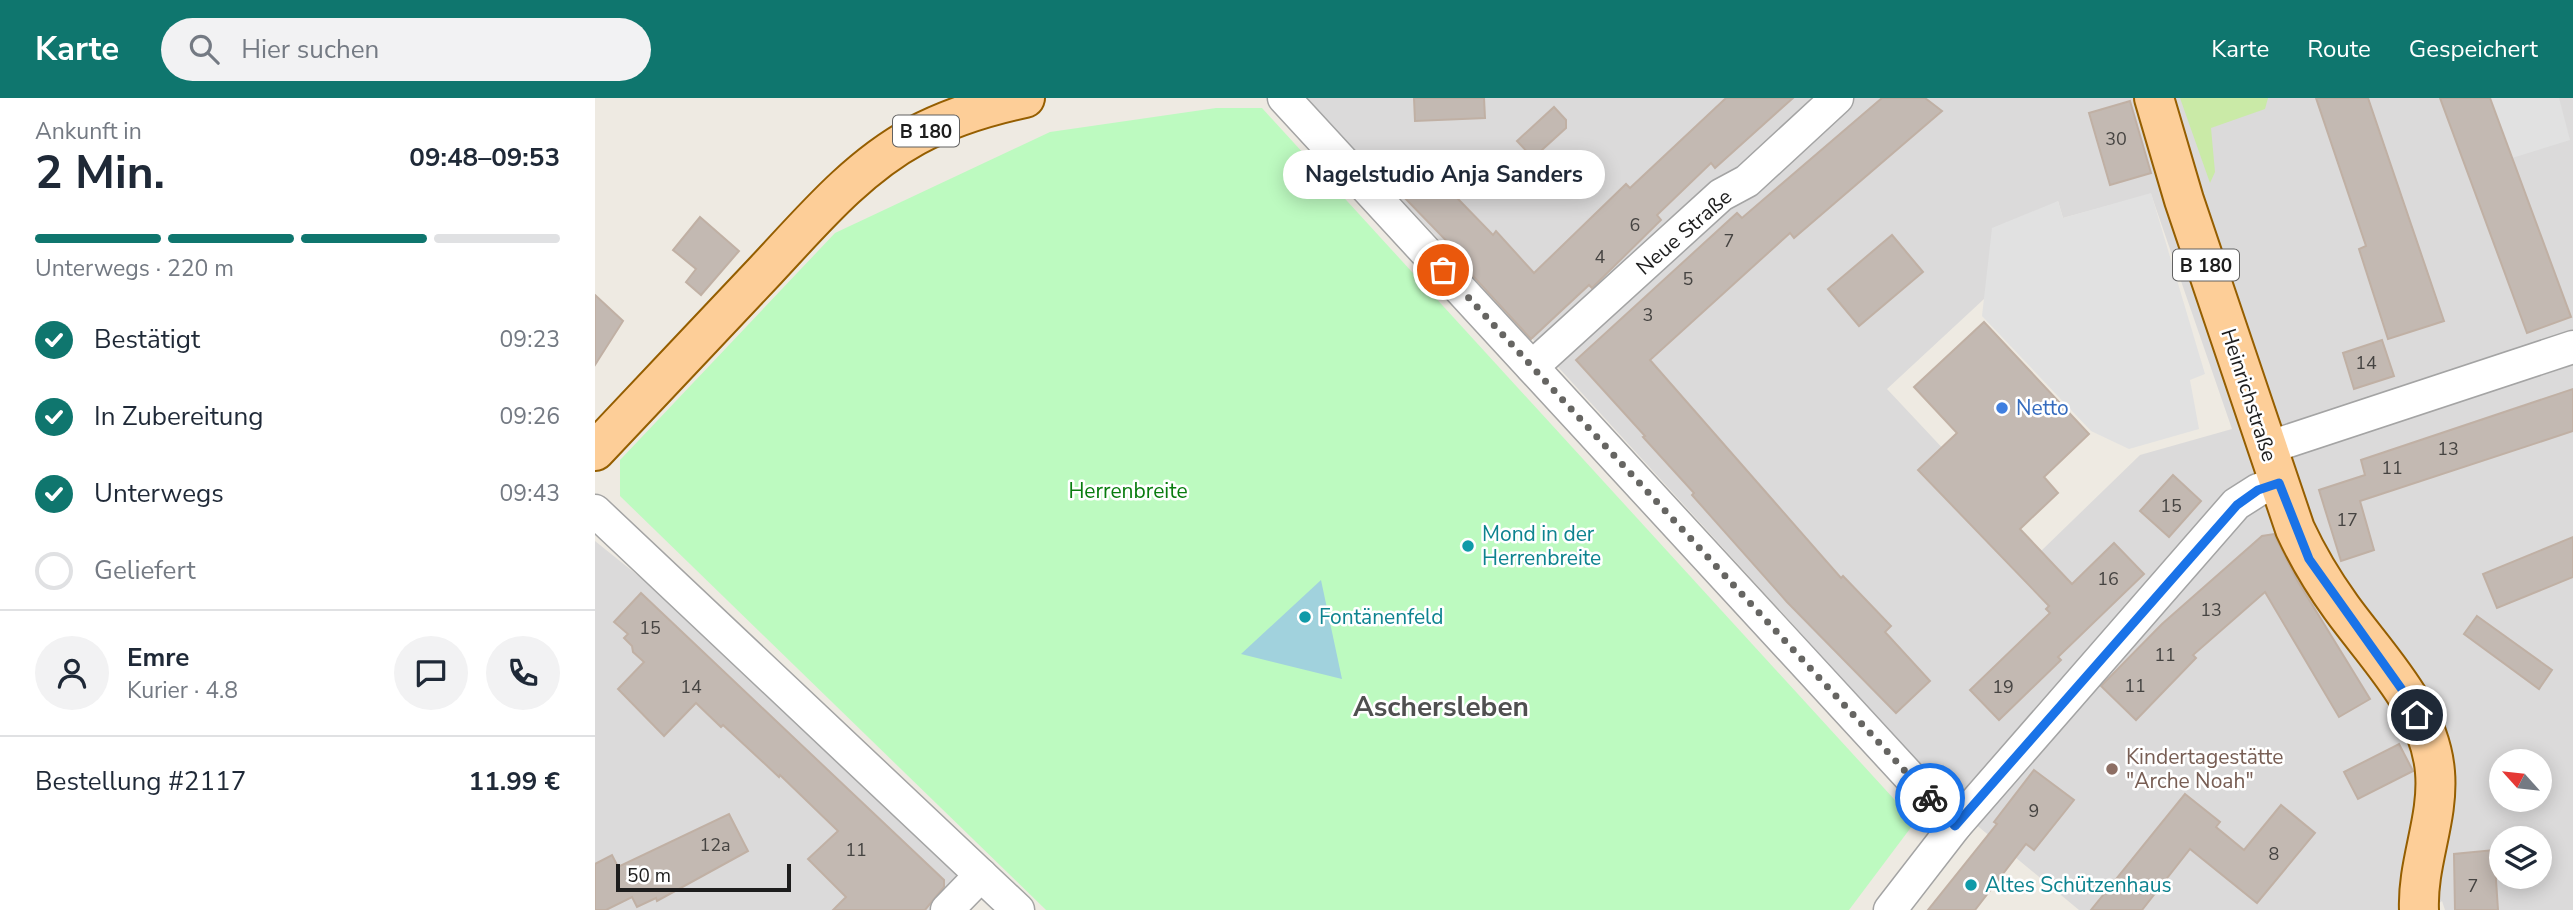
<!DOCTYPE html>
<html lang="de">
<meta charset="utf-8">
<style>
body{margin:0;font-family:"Nunito Sans",sans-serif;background:#f2f2f3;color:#1f2937;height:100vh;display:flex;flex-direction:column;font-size:26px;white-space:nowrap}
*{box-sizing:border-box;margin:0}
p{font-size:23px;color:#747a83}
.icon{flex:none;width:38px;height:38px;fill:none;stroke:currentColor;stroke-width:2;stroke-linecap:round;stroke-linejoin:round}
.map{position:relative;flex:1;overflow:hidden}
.side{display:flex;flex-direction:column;background:#fff;width:595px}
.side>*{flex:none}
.needle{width:46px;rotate:297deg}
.controls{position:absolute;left:1894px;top:651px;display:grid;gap:14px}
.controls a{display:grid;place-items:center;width:63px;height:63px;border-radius:50%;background:#fff;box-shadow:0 4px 18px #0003;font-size:35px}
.scale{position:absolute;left:21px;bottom:18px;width:175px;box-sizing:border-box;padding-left:7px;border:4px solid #1d1d1d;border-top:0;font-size:19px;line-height:24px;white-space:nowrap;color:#1d1d1d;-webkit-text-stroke:5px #fff;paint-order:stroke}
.pin{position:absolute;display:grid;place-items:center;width:60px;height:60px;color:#fff;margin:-30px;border:4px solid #fff;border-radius:50%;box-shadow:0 2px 7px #0007}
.courier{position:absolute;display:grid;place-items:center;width:70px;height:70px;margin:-35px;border:5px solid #1a73e8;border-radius:50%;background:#fff;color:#222;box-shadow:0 2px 9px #0007}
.bubble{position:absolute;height:49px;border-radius:24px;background:#fff;box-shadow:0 4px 18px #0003;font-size:23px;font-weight:700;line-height:49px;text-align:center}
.head em{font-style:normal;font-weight:700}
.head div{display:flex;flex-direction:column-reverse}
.head{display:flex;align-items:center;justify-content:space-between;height:119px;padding:0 35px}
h1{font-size:46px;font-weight:700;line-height:52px}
.bar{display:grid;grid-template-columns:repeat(4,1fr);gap:10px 7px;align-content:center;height:84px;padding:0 35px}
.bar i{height:9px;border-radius:5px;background:#e0e1e3}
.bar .active{background:#0f766e}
.bar p{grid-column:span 4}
.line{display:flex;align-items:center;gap:18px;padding:0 35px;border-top:2px solid #e0e1e3}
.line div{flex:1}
.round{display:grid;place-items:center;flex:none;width:74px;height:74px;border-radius:37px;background:#f2f2f3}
ol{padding:0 35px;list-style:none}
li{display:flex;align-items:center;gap:21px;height:77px}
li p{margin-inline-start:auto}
li .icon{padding:7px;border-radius:50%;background:#0f766e;color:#fff;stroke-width:4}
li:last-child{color:#747a83}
li i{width:38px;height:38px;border:4px solid #e0e1e3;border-radius:50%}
header{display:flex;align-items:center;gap:42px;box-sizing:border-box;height:98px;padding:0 35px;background:#0f766e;color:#fff}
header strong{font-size:33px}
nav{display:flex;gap:38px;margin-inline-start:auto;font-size:24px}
.search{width:490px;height:63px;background:#f2f2f3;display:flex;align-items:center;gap:18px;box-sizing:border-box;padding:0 24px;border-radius:38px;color:#747a83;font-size:26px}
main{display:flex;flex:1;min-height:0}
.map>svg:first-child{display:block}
.residential{fill:#dbdada;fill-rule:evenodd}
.grass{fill:#caeaa7}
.park{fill:#bdfac0}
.parking{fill:#e1e1e1}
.water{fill:#a1d2dd}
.building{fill:#c3b9b2;stroke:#c0b0a4;stroke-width:2}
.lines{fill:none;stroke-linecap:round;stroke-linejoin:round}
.minor-casing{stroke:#a4a4a4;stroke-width:35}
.major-casing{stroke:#955e00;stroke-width:42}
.minor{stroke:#fff;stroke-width:32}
.major{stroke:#fdce98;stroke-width:38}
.done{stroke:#666562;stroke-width:7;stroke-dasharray:0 12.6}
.route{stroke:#1a73e8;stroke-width:9}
.shop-dot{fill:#3f7fe0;stroke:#fff;stroke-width:2.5}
.culture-dot{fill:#0f9aa8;stroke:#fff;stroke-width:2.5}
.education-dot{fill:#8d6e63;stroke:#fff;stroke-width:2.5}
.labels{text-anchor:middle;stroke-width:5;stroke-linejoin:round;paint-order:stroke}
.number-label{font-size:18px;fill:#464442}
.shield{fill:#fff;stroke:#616161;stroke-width:2}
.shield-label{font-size:19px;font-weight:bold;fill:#1d1d1d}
.street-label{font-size:21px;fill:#1d1d1d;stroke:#fff}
.shop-label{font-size:21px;fill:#366cbe;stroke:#fff;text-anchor:start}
.park-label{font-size:21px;fill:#097c0f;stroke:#fff}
.culture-label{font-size:21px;fill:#0d838f;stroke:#fff;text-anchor:start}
.education-label{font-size:21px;fill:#785e54;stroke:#fff;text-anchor:start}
.district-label{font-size:28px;font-weight:bold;fill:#505050;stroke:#fff}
</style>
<header>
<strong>Karte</strong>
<div class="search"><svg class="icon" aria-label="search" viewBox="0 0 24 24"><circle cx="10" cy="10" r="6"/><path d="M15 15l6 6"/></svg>Hier suchen</div>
<nav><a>Karte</a><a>Route</a><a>Gespeichert</a></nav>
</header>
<main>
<section class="side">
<div class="head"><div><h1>2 Min.</h1><p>Ankunft in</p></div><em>09:48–09:53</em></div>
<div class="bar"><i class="active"></i><i class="active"></i><i class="active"></i><i></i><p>Unterwegs · 220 m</p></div>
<ol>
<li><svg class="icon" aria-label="check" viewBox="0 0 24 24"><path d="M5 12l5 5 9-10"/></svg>Bestätigt<p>09:23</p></li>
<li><svg class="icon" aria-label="check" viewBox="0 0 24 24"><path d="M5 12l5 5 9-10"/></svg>In Zubereitung<p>09:26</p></li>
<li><svg class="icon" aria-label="check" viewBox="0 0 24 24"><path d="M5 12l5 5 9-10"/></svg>Unterwegs<p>09:43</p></li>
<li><i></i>Geliefert</li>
</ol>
<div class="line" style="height:126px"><a class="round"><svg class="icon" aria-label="person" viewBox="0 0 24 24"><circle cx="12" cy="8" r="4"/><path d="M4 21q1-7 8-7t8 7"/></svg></a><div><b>Emre</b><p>Kurier · 4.8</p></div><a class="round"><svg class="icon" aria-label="chat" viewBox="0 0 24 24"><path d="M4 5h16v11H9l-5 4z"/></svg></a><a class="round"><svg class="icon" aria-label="phone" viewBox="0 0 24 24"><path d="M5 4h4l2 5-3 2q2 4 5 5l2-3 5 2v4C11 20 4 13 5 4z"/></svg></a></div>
<div class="line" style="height:91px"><div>Bestellung #2117</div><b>11.99 €</b></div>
</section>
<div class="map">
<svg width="1978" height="812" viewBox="0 0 1978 812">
<rect width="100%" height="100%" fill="#eeeae2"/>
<g class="residential">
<path d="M711,0h1267v812h-128l-3,-9 -12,9h-351l-105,-87 -436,-478zM1556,96l81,235 -92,26 -100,97 -153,-163 97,-90 74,-98 5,17zM1906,663h38v39h-38zM1906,740h38v39h-38z"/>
<polygon points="0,443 56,488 374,776 336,812 0,812"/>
</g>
<polygon class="grass" points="1585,0 1673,0 1670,11 1616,30 1620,74 1615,85"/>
<polygon class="park" points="621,10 667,10 1320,724 1254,812 451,812 25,398 25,362 240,135 455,34"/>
<g class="parking">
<polygon points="1895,0 1964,0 1975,42 1917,60"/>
<polygon points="1556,95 1610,276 1595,282 1604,331 1534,351 1496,333 1387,218 1397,130 1463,103 1468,120"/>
</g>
<polygon class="water" points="726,482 747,581 646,556"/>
<g class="building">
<polygon points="819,0 889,0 890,20 820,23"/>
<polygon points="1131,0 1198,0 1120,70 1116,65 1062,117 1066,122 997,190 994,187 936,241 866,165 870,162 804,94 831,68 898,137 901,133 939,175 1031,86 1035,90"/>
<polygon points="1287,0 1330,0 1347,13 1199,140 1195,135 1055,262 1246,480 1248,478 1296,528 1290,534 1335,583 1301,615 1192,504 1097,397 1099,395 1048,339 1050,338 981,262 1142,115 1147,120"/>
<polygon points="1721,0 1773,0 1849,223 1793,241 1764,151 1771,148"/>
<polygon points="1845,0 1895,0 1976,219 1932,235"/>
<polygon points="1535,3 1556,75 1515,87 1494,15"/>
<polygon points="959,9 971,22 971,30 938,60 922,43"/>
<polygon points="105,119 144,153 106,197 91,184 101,171 78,152"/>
<polygon points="1297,137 1328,174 1264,228 1233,191"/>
<polygon points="0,197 28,223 0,267"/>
<polygon points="1389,224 1494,336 1449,379 1463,395 1425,431 1477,486 1519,445 1549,476 1463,559 1466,562 1404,622 1375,592 1455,515 1451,511 1454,508 1323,372 1362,335 1319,289"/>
<polygon points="1787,242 1799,278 1759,291 1748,255"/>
<polygon points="1978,291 1978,333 1765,403 1779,452 1746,463 1724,392 1770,377 1766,362"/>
<polygon points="1578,377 1606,403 1574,439 1545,413"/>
<polygon points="1679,436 1702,482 1775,601 1744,619 1670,494 1598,557 1601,560 1541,622 1506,588 1567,526 1667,438"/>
<polygon points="1978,439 1978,479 1902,510 1888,476"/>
<polygon points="46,495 349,782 349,789 330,812 238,812 251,799 213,761 243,733 185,677 184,679 128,627 126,629 101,605 69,638 23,591 49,564 38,554 37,548 29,540 33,536 19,524"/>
<polygon points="1882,518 1957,572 1944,591 1869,536"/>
<polygon points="1804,646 1818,673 1763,701 1749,674"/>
<polygon points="1439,672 1479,702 1439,752 1431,746 1380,812 1333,812 1402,726 1399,724"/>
<polygon points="1590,696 1625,724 1621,729 1649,752 1686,707 1720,735 1662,805 1595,751 1547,812 1496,812"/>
<polygon points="134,716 153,753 62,803 61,800 42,809 37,799 11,812 0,812 0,766 17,757 23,769"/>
<polygon points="1899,752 1903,812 1860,812 1859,756"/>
</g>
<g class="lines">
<g class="minor-casing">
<g id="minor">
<polyline points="689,0 1360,728"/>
<polyline points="937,269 1126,97 1152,83 1242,0"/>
<polyline points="1672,350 1978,249"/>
<polyline points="0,413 423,812"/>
<polyline points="352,812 386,777"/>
<polyline points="1295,812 1360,728 1641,406 1663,392 1683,385"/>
</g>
</g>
<g class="major-casing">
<g id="major">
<path d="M1559,0l30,102 111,329c13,28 28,53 46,78 36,50 89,101 94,165 4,47 -18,91 -16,138"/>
<path d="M0,353c57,-60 114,-121 171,-181 45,-48 90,-102 149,-134 34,-18 72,-30 110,-38"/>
</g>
</g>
<use href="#minor" class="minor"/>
<use href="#major" class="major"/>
</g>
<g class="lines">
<polyline class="done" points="848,172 1335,700"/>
<polyline class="route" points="1335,700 1360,728 1642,407 1663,392 1684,385 1714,461 1813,600 1822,617"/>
</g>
<circle class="shop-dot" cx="1407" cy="310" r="7"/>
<g class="culture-dot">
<circle cx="873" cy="448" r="7"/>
<circle cx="710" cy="519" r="7"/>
<circle cx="1376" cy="787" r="7"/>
</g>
<circle class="education-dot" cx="1517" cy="671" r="7"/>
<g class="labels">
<g class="number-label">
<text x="1521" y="47">30</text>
<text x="1040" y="133">6</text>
<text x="1134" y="149">7</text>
<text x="1005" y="165">4</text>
<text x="1093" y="187">5</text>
<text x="1053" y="223">3</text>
<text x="1771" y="271">14</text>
<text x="1853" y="357">13</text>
<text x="1797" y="376">11</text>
<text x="1576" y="414">15</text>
<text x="1752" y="428">17</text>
<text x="1513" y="487">16</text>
<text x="1616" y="518">13</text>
<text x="55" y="536">15</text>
<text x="1570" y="563">11</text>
<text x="1540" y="594">11</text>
<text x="96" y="595">14</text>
<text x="1408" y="595">19</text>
<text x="1439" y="719">9</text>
<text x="120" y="753">12a</text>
<text x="261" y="758">11</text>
<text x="1679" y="762">8</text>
<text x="1878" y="794">7</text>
</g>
<g class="shield">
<rect x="298" y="17.5" width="66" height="31" rx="5"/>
<rect x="1578" y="151.5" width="66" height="31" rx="5"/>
</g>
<g class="shield-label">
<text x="331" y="40">B 180</text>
<text x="1611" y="174">B 180</text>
</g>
<g class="street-label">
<text transform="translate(1089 134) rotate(-41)" y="7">Neue Straße</text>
<text transform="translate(1654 297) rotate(72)" y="7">Heinrichstraße</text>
</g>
<g class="shop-label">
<text x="1421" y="317">Netto</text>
</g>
<g class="park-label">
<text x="533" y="400">Herrenbreite</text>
</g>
<g class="culture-label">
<text x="887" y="443">Mond in der<tspan x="887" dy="24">Herrenbreite</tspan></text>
<text x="724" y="526">Fontänenfeld</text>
<text x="1390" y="794">Altes Schützenhaus</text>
</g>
<g class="education-label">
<text x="1531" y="666">Kindertagestätte<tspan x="1531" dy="24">"Arche Noah"</tspan></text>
</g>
<g class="district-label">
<text x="846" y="618">Aschersleben</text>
</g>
</g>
</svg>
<div class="controls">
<a><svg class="needle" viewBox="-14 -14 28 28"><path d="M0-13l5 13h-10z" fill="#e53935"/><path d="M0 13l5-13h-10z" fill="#747a83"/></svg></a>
<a><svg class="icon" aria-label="layers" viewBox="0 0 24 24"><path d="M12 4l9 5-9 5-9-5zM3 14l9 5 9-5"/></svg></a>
</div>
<div class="scale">50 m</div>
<div class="pin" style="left:848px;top:172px;background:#ea580c"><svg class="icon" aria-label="bag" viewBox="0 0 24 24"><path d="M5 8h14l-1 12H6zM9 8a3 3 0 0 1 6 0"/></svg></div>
<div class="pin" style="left:1822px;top:617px;background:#1f2937"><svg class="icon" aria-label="home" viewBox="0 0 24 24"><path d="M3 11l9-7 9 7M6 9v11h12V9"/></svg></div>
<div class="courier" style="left:1335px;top:700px"><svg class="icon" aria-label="bike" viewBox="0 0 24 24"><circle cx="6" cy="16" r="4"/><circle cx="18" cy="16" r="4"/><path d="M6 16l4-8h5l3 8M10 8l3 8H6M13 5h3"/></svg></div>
<div class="bubble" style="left:688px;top:52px;width:322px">Nagelstudio Anja Sanders</div>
</div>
</main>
